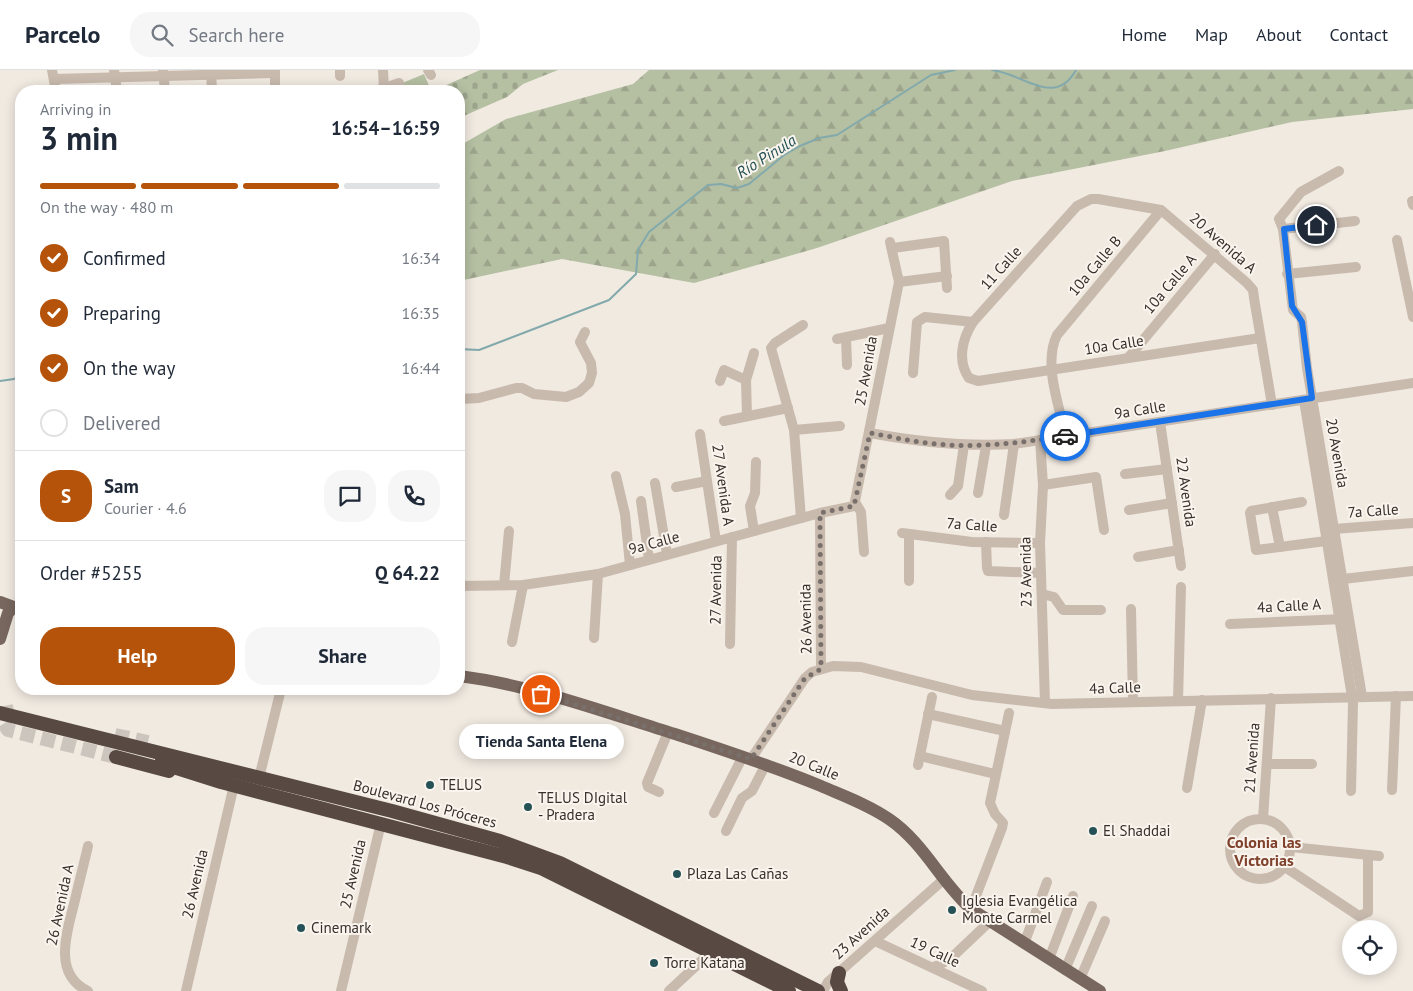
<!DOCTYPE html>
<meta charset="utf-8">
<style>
body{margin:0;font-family:"PT Sans",sans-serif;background:#f6f6f7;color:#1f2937;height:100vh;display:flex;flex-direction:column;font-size:19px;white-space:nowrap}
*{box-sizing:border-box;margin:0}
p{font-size:16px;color:#747a83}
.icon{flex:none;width:28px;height:28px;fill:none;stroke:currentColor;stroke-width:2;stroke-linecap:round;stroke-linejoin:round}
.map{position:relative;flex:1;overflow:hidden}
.panel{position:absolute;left:15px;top:15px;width:450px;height:610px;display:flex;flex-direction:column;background:#fff;border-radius:20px;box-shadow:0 2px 12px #0003}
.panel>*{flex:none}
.tools{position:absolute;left:1342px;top:850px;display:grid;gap:10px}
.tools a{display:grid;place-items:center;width:55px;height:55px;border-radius:50%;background:#fff;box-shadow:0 2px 12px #0003;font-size:25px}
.pin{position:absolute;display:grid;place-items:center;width:42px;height:42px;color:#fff;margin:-21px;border:2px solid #fff;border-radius:50%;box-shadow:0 1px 5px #0007}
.courier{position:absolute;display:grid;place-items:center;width:50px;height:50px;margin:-25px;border:4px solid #1a73e8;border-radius:50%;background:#fff;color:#222;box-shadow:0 1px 6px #0007}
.bubble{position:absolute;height:35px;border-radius:18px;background:#fff;box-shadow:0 2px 12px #0003;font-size:16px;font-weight:700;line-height:35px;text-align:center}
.overview em{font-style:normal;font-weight:700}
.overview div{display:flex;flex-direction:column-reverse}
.overview{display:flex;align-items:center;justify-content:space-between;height:85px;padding:0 25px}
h1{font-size:32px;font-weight:700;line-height:38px}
.bar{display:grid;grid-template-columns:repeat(4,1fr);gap:8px 5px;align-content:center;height:60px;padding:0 25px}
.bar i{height:6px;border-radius:4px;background:#e0e1e3}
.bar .selected{background:#b45309}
.bar p{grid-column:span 4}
.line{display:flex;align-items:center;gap:12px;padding:0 25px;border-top:1px solid #e0e1e3}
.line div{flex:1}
.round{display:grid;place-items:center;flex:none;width:52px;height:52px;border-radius:20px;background:#f6f6f7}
ol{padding:0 25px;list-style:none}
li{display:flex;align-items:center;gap:15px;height:55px}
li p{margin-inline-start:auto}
li .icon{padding:5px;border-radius:50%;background:#b45309;color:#fff;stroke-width:4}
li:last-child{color:#747a83}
li i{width:28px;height:28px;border:2px solid #e0e1e3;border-radius:50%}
.button{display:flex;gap:10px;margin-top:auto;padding:10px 25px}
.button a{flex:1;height:58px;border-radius:20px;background:#b45309;color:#fff;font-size:20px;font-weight:700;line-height:58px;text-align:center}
.button a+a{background:#f6f6f7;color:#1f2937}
header{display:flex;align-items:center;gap:30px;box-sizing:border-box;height:70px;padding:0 25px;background:#fff;border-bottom:1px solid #e0e1e3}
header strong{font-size:24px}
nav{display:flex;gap:28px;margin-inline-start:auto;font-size:18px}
.search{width:350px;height:45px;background:#f6f6f7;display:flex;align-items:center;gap:12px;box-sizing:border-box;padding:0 18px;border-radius:20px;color:#747a83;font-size:19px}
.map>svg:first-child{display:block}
.grass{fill:#b5bfa2}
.forest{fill:url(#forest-firs)}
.cemetery{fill:url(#cemetery-stones)}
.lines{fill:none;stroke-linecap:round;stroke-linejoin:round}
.stream{stroke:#82a9ac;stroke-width:2}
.highway-tunnel{stroke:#ccc5bd;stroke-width:14;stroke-dasharray:14 7;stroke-linecap:butt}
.minor{stroke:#c9baae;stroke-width:10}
.major{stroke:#78675e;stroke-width:12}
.highway{stroke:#584a43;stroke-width:14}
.done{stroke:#79706b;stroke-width:5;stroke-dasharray:0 9}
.route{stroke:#1a73e8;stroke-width:6}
.poi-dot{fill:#255256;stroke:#f9f4ed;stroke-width:2}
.labels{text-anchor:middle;stroke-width:4;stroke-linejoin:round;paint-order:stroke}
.street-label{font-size:15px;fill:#382f2b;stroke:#f9f4ed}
.poi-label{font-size:15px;fill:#382f2b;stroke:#f9f4ed;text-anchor:start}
.water-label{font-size:16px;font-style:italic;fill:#255256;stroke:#f9f4ed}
.neighbourhood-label{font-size:16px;font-weight:bold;fill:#7f412c;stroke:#f9f4ed}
</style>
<header>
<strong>Parcelo</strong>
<div class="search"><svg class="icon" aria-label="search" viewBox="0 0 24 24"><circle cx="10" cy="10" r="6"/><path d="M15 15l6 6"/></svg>Search here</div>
<nav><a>Home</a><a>Map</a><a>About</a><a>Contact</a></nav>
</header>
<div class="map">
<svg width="1413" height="921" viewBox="0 0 1413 921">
<defs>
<pattern id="forest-firs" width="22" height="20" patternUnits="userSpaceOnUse" patternTransform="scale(1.25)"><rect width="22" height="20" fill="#b5bfa2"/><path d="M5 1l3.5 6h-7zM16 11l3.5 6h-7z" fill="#9ca48c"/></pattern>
<pattern id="cemetery-stones" width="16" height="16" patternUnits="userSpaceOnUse" patternTransform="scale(1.25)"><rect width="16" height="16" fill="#b5bfa2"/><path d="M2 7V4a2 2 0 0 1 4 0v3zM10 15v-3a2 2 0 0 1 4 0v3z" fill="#9ca48c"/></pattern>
</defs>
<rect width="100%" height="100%" fill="#f1eae1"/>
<polygon class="grass" points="424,4 430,18 421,21 403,21 400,14"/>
<polygon class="forest" points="649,0 1413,0 1413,39 1292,52 1165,81 1012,111 817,178 694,213 562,189 459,211 459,76 506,49 633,14"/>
<polygon class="cemetery" points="480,0 558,0 523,14 507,27 459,48 459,21 433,21"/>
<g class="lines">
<g class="stream">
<path d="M992,0c32,4 63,38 84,0"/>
<polyline points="459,279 479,280 609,230 636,204 638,180 649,162 708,115 721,114 737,118 749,114 784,85 800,76 819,68 837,65 931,5 955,0"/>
<polyline points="0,311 14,309 21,305"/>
</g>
<g class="highway-tunnel">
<polyline points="14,641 4,643 3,652 8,660 116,687"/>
<polyline points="115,665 148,672"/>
</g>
<g class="minor">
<polyline points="52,0 56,21"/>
<polyline points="114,0 117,21"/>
<polyline points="163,0 165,21"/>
<polyline points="211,0 212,21"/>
<polyline points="275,0 275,21"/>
<polyline points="340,0 340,6"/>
<polyline points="383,0 384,19"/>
<polyline points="428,0 431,5"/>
<polyline points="54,9 275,3"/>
<polyline points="376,21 399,13"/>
<polyline points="1339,101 1301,122 1279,149 1283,159 1293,240 1301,247 1302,252 1307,298 1362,626"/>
<polyline points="1412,131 1413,135"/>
<polyline points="1283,159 1355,151"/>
<polyline points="1397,170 1413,247"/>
<polyline points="893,178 944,171 947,218"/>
<polyline points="1287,204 1356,197"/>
<polyline points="899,212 947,206"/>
<polyline points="846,268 847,295"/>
<path d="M1260,268l-282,43 -9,-3c-12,-17 -7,-39 4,-56l104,-116 14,-7h7l63,11 86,73 6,7 1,8 18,107"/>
<polyline points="837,269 889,258"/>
<polyline points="1129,287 1215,184"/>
<polyline points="913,303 917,252 925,247 973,252"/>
<polyline points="720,311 724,300 746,310"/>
<polyline points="459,329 479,328 516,318 522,318 534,324 566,327 579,322 589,313 592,303 591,293 580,272 585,262"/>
<polyline points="1304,330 1353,633 1351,721"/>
<polyline points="747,346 746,310 754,283"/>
<polyline points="724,351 788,338"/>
<polyline points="1160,352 1181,496"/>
<polyline points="794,360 840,356"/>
<path d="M870,363c48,9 94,14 144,11l399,-61"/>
<polyline points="700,364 716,471"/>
<path d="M1066,366c-7,-30 -23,-73 -9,-101l104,-125"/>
<polyline points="1040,370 1043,415 1040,473 1045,633"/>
<polyline points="1125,404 1167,399"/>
<polyline points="616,406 625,444 630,495"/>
<polyline points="655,413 667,484"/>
<polyline points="1043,415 1096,407 1104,460"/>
<polyline points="676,417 707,411"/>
<polyline points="978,423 986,376"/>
<polyline points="950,425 958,416 964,375"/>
<polyline points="641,431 649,489"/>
<polyline points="855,432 861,442 864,482"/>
<polyline points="1302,432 1251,441 1250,443 1256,480 1326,471"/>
<polyline points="1272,437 1280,477"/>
<polyline points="1129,440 1172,433"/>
<polyline points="820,443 821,599"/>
<polyline points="1004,445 1014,374"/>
<polyline points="801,448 794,360 771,278 775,273 803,255"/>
<polyline points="1334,459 1413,453"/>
<polyline points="754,461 750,436 755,423 756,392"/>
<polyline points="902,463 972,472 1040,473"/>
<polyline points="909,464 909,511"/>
<polyline points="986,472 987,498 988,501 1041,503"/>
<polyline points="1138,487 1179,480"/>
<polyline points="1343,509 1413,501"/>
<polyline points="504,515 509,461"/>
<polyline points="459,516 523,515 598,504 820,443 854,436 899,212 890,172"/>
<polyline points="1042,524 1054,527 1063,540 1101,540"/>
<polyline points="1131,539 1133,632"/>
<polyline points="1230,554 1343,549"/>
<polyline points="594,568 598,504"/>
<polyline points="512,572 523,515"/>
<polyline points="730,574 732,467"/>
<polyline points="1178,631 1181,517"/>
<polyline points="928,644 1005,661"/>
<polyline points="920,686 995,704"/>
<polyline points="751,689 805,608 812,602 833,596 861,597 972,625 1052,634 1413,626"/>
<polyline points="1267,694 1312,694"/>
<polyline points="918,695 932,627"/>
<polyline points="259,708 281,619"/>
<polyline points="1187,718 1202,630"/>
<polyline points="1392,720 1396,626"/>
<polyline points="659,722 648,717 647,713 668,662"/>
<polyline points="714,743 743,686"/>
<circle cx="1260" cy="779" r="30"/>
<polyline points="1263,749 1271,628"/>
<polyline points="726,761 742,728 752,721 766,694"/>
<polyline points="1291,777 1379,786"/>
<polyline points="1285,797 1359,846 1368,842 1368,785"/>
<polyline points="971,839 1002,758 1003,753 995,744 990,733 1009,643"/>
<polyline points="875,871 982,921"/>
<polyline points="1024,874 1047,812"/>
<polyline points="1049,889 1073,826"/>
<polyline points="934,897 949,890 989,852"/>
<polyline points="1065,900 1092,836"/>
<polyline points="1080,909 1105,851"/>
<path d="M88,921c-37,-17 -20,-62 -13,-91 4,-18 9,-36 13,-54"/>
<polyline points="186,921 234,715"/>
<polyline points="341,921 381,753"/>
<polyline points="669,921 711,882"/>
<polyline points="823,921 828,912 943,810"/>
</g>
<g class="major">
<polyline points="0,532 19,539"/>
<polyline points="0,569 8,543 14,537"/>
<path d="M459,606c73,9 145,36 216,58 49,16 98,32 146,52 23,10 48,19 68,33 34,23 52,63 82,90l129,82"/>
</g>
<g class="highway">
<polyline points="0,643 392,741 500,771 560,793 818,921"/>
<polyline points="116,687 169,701"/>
<polyline points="161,693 221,712 507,787 541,798 789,921"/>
<polyline points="839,903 837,912 841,921"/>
</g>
</g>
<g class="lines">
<path class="done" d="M541,624l210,65 54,-81 16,-9 -1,-156 34,-7 16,-73c19,3 38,8 57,10 46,6 92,0 138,-7"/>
<polyline class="route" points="1065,366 1312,328 1302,252 1292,236 1284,159 1316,155"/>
</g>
<g class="poi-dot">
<circle cx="430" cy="715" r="5"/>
<circle cx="528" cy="737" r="5"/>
<circle cx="1093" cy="761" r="5"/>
<circle cx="677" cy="804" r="5"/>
<circle cx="952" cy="840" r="5"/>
<circle cx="301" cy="858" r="5"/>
<circle cx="654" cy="893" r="5"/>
</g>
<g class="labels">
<g class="street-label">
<text transform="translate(1223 173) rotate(41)" y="5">20 Avenida A</text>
<text transform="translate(1095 196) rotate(-50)" y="5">10a Calle B</text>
<text transform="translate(1001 198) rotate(-48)" y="5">11 Calle</text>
<text transform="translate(1170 214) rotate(-50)" y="5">10a Calle A</text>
<text transform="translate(1114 275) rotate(-9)" y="5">10a Calle</text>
<text transform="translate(866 301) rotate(-80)" y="5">25 Avenida</text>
<text transform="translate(1140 340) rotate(-9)" y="5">9a Calle</text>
<text transform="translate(1337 383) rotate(80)" y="5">20 Avenida</text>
<text transform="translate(723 415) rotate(82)" y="5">27 Avenida A</text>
<text transform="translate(1186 422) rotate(82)" y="5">22 Avenida</text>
<text transform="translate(1373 441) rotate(-4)" y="5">7a Calle</text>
<text transform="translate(972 455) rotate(4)" y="5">7a Calle</text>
<text transform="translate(654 473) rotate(-15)" y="5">9a Calle</text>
<text transform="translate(1026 502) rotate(-91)" y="5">23 Avenida</text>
<text transform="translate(716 520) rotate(-89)" y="5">27 Avenida</text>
<text transform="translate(1289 536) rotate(-3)" y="5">4a Calle A</text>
<text transform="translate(806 549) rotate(-91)" y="5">26 Avenida</text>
<text transform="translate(1115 618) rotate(-2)" y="5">4a Calle</text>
<text transform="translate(1252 688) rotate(-86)" y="5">21 Avenida</text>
<text transform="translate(814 696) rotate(22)" y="5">20 Calle</text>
<text transform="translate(425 734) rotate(15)" y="5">Boulevard Los Próceres</text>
<text transform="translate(353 804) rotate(-77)" y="5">25 Avenida</text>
<text transform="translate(195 814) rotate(-77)" y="5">26 Avenida</text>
<text transform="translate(60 835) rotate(-78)" y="5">26 Avenida A</text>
<text transform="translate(861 863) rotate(-42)" y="5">23 Avenida</text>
<text transform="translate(935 882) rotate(25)" y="5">19 Calle</text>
</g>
<g class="poi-label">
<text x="440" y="720">TELUS</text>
<text x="538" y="733">TELUS DIgital<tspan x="538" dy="17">- Pradera</tspan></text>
<text x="1103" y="766">El Shaddai</text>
<text x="687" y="809">Plaza Las Cañas</text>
<text x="962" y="836">Iglesia Evangélica<tspan x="962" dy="17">Monte Carmel</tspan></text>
<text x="311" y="863">Cinemark</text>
<text x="664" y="898">Torre Katana</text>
</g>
<g class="water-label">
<text transform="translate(766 86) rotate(-32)" y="6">Río Pinula</text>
</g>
<g class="neighbourhood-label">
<text x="1264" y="778">Colonia las<tspan x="1264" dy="18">Victorias</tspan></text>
</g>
</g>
</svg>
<div class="tools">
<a><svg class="icon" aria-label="locate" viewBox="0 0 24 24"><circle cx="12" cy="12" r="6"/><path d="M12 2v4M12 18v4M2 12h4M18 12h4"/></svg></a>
</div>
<div class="pin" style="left:541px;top:624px;background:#ea580c"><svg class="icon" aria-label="bag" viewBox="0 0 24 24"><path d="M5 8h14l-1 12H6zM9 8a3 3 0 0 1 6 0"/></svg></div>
<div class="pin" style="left:1316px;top:155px;background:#1f2937"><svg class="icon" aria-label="home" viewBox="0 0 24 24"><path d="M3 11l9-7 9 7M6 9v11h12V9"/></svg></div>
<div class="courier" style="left:1065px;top:366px"><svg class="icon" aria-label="car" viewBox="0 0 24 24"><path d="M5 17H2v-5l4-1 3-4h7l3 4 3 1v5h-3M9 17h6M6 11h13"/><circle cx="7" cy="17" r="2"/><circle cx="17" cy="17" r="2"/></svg></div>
<div class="bubble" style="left:459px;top:654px;width:165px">Tienda Santa Elena</div>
<section class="panel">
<div class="overview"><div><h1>3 min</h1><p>Arriving in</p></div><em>16:54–16:59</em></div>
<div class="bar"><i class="selected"></i><i class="selected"></i><i class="selected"></i><i></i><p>On the way · 480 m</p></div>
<ol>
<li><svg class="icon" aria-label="check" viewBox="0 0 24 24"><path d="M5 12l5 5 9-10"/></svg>Confirmed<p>16:34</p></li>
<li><svg class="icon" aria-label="check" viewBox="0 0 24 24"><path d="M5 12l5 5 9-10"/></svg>Preparing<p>16:35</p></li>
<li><svg class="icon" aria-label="check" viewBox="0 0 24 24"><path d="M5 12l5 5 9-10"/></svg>On the way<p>16:44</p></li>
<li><i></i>Delivered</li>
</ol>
<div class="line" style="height:90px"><b class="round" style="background:#b45309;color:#fff">S</b><div><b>Sam</b><p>Courier · 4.6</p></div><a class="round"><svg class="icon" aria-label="chat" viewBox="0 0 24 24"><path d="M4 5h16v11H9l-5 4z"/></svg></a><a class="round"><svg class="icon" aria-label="phone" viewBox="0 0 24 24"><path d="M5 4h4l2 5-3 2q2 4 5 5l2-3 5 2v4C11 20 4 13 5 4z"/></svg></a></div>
<div class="line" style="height:65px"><div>Order #5255</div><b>Q 64.22</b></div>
<div class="button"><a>Help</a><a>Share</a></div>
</section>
</div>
